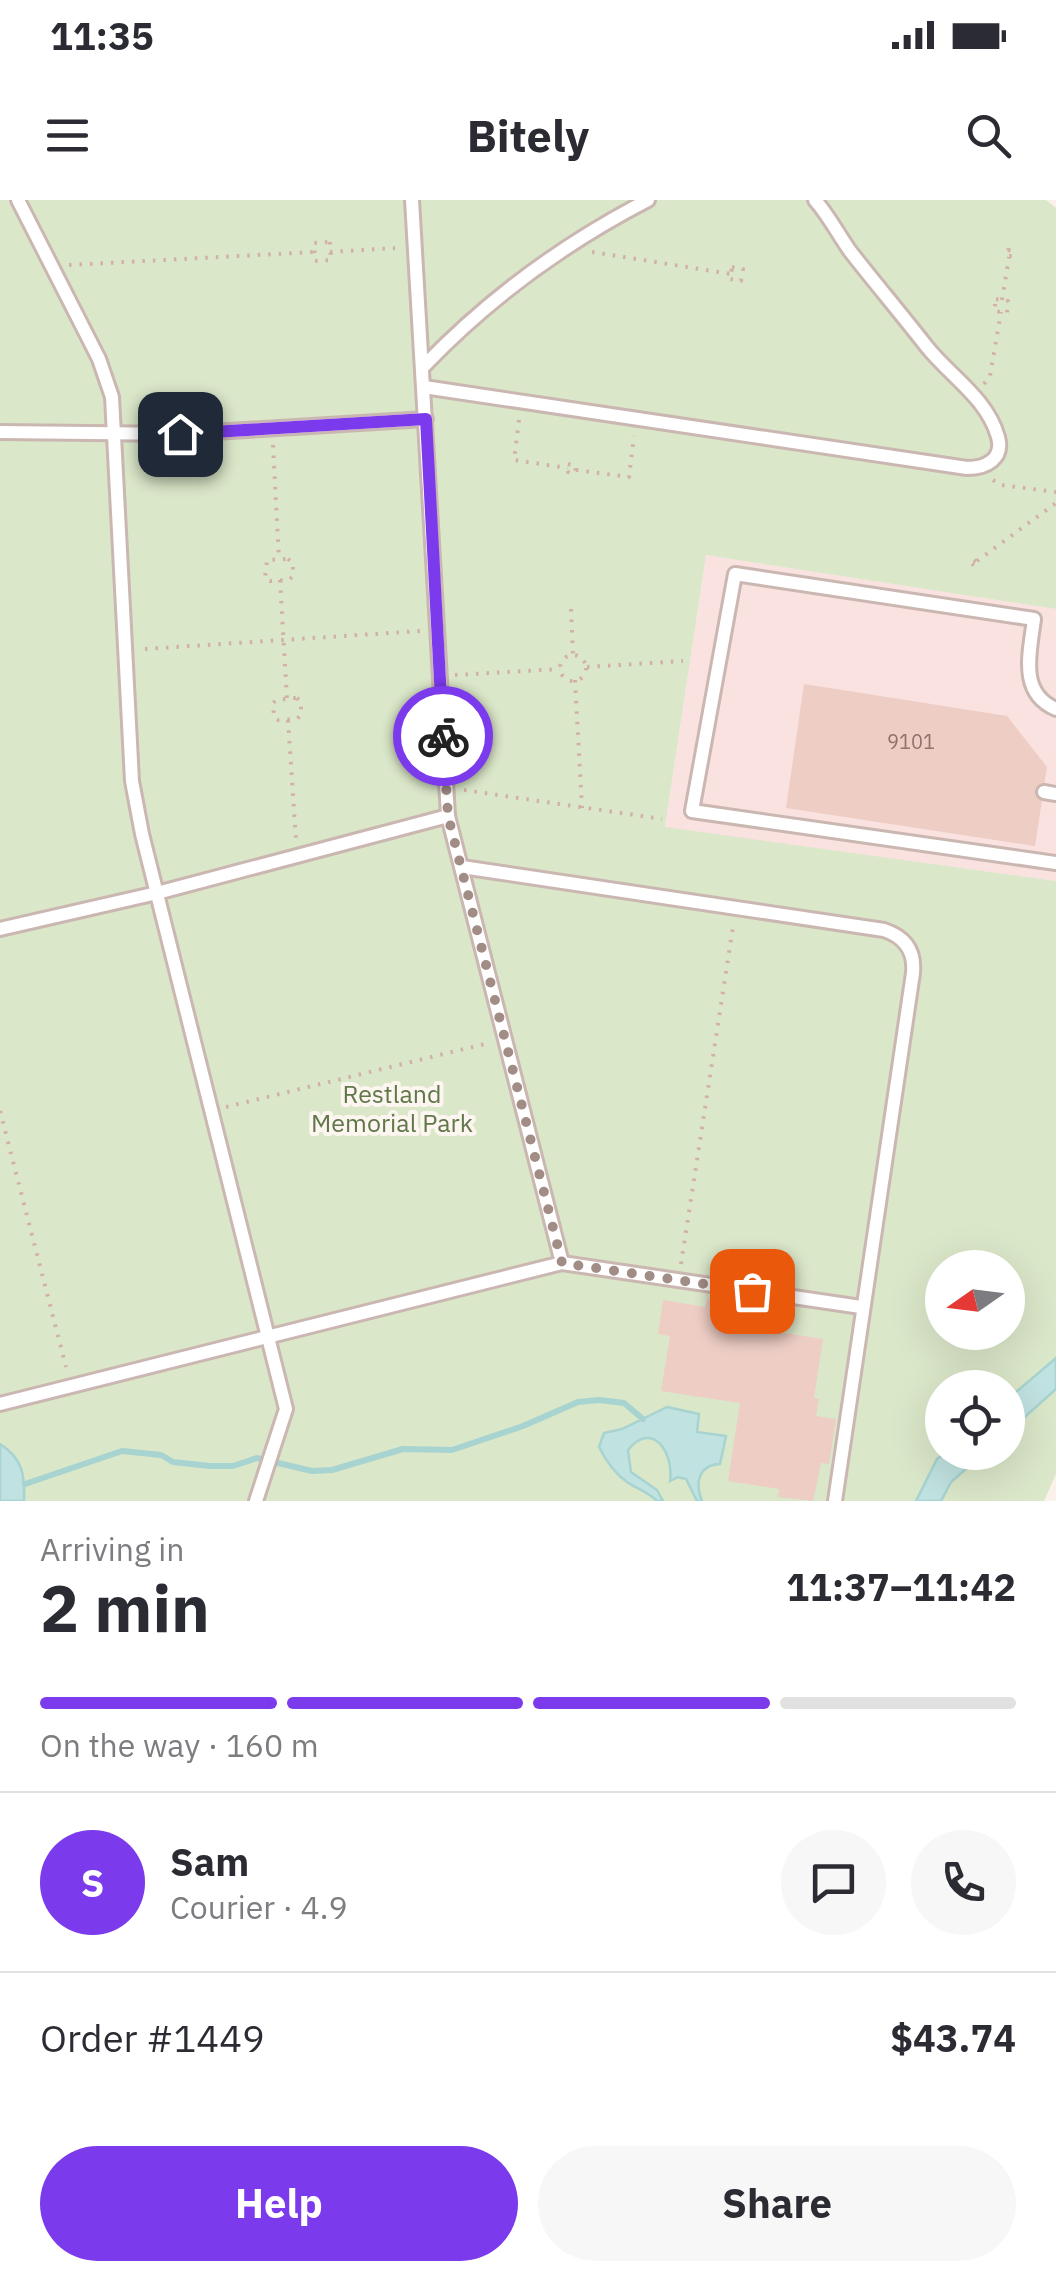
<!DOCTYPE html>
<meta charset="utf-8">
<style>
body{margin:0;font-family:"IBM Plex Sans",sans-serif;background:#f7f7f7;color:#2b2b33;height:100vh;display:flex;flex-direction:column;font-size:38px;white-space:nowrap}
*{box-sizing:border-box;margin:0}
p{font-size:32px;color:#7c7c81}
.icon{flex:none;width:55px;height:55px;fill:none;stroke:currentColor;stroke-width:2;stroke-linecap:round;stroke-linejoin:round}
.map{position:relative;height:1301px;overflow:hidden}
.sheet{display:flex;flex-direction:column;background:#fff;flex:1}
.sheet>*{flex:none}
.needle{width:65px;rotate:256deg}
.tools{position:absolute;left:925px;top:1050px;display:grid;gap:20px}
.tools a{display:grid;place-items:center;width:100px;height:100px;border-radius:50%;background:#fff;box-shadow:0 10px 40px #0002;font-size:50px}
.pin{position:absolute;display:grid;place-items:center;width:85px;height:85px;color:#fff;margin:-42px;border-radius:20px;box-shadow:0 5px 15px #0006}
.courier{position:absolute;display:grid;place-items:center;width:100px;height:100px;margin:-50px;border:8px solid #7c3aed;border-radius:50%;background:#fff;color:#222;box-shadow:0 2px 12px #0007}
.head em{font-style:normal;font-weight:700}
.head div{display:flex;flex-direction:column-reverse}
.head{display:flex;align-items:center;justify-content:space-between;height:170px;padding:0 40px}
h1{font-size:65px;font-weight:700;line-height:75px}
.bar{display:grid;grid-template-columns:repeat(4,1fr);gap:15px 10px;align-content:center;height:120px;padding:0 40px}
.bar i{height:12px;border-radius:8px;background:#e1e1e2}
.bar .active{background:#7c3aed}
.bar p{grid-column:span 4}
.line{display:flex;align-items:center;gap:25px;padding:0 40px;border-top:2px solid #e1e1e2}
.line div{flex:1}
.round{display:grid;place-items:center;flex:none;width:105px;height:105px;border-radius:52px;background:#f7f7f7}
.action{display:flex;gap:20px;margin-top:auto;padding:20px 40px}
.action a{flex:1;height:115px;border-radius:60px;background:#7c3aed;color:#fff;font-size:40px;font-weight:700;line-height:115px;text-align:center}
.action a+a{background:#f7f7f7;color:#2b2b33}
.status{display:flex;justify-content:space-between;align-items:center;height:70px;padding:0 50px;background:#fff;direction:ltr}
.status svg{height:28px;fill:currentColor}
header{display:flex;justify-content:space-between;align-items:center;height:130px;padding:0 40px;background:#fff;font-size:45px;font-weight:700}
.map>svg:first-child{display:block}
.commercial{fill:#f9e2df}
.green{fill:#dbe7c9;fill-rule:evenodd}
.water{fill:#c0e2e0;stroke:#a7d3d1;stroke-width:2.5}
.lines{fill:none;stroke-linecap:round;stroke-linejoin:round}
.stream{stroke:#a7d3d1;stroke-width:6}
.building{fill:#edcdc4}
.service-casing{stroke:#cbb7b1;stroke-width:18}
.path{stroke:#d2b0a7;stroke-width:4;stroke-dasharray:2.5 8;stroke-linecap:butt}
.service{stroke:#fff;stroke-width:12}
.done{stroke:#a28c86;stroke-width:10;stroke-dasharray:0 18}
.route{stroke:#7c3aed;stroke-width:12}
.labels{text-anchor:middle;stroke-width:8;stroke-linejoin:round;paint-order:stroke}
.number-label{font-size:20px;fill:#91736d}
.park-label{font-size:25px;fill:#5f7749;stroke:#fdf5f0}
</style>
<div class="status"><b>11:35</b><svg viewBox="0 0 49 12"><path d="M0 12V9h3v3zM5 12V6h3v6zM10 12V3h3v9zM15 12V0h3v12zM26 1h20v11H26zM47 4h2v5h-2z"/></svg></div>
<header><svg class="icon" aria-label="menu" viewBox="0 0 24 24"><path d="M4 6h16M4 12h16M4 18h16"/></svg>Bitely<svg class="icon" aria-label="search" viewBox="0 0 24 24"><circle cx="10" cy="10" r="6"/><path d="M15 15l6 6"/></svg></header>
<div class="map">
<svg width="1056" height="1301" viewBox="0 0 1056 1301">
<rect width="100%" height="100%" fill="#faf1ea"/>
<polygon class="commercial" points="706,355 1056,409 1056,681 665,628"/>
<path class="green" d="M0,0h1046l10,8v401l-350,-54 -41,272 391,54v593l-12,27h-1044zM942,1068h66v64h-66zM942,1188h66v64h-66z"/>
<g class="water">
<polygon points="1056,1158 1056,1189 1008,1232 1008,1199"/>
<path d="M667,1207l32,7 -2,18 29,4 -6,28c-22,1 -25,19 -18,37h-5l-11,-22 -8,-2 -8,4c4,-29 -18,-61 -42,-31l3,22 26,18 6,11h-6c-9,-9 -20,-12 -30,-19 -13,-9 -21,-21 -28,-35l5,-14 18,-4z"/>
<path d="M0,1244c23,14 25,32 24,57h-24z"/>
<polygon points="945,1253 984,1253 951,1282 941,1301 916,1301 937,1259"/>
</g>
<g class="lines">
<polyline class="stream" points="25,1284 122,1251 161,1255 173,1262 210,1266 233,1266 257,1258 312,1271 332,1270 403,1249 452,1250 523,1226 578,1202 599,1200 624,1203 643,1219"/>
</g>
<g class="building">
<polygon points="804,484 1007,516 1047,567 1035,646 786,608"/>
<polygon points="707,1099 751,1105 748,1124 766,1127 766,1130 823,1139 814,1198 819,1199 816,1216 836,1219 829,1264 821,1263 813,1301 778,1297 779,1289 728,1281 740,1203 661,1191 670,1136 658,1134 663,1100 705,1107"/>
</g>
<g class="lines">
<g class="service-casing">
<g id="service">
<polyline points="18,0 99,159 112,197 132,581 142,634 286,1209 256,1301"/>
<polyline points="412,0 448,616 562,1063"/>
<path d="M423,167c65,-68 142,-124 225,-167"/>
<path d="M424,187l543,81c19,0 37,-9 31,-31 -11,-39 -48,-61 -71,-90 -25,-32 -52,-64 -77,-96 -12,-17 -21,-35 -35,-51"/>
<polyline points="0,232 180,234 426,219"/>
<path d="M1056,509c-38,-16 -26,-57 -22,-90l-299,-45 -43,237 364,52"/>
<polyline points="1044,592 1056,594"/>
<path d="M462,667l422,63c21,7 31,21 29,43l-78,528"/>
<polyline points="0,729 157,693 448,616"/>
<polyline points="0,1204 562,1063 861,1107"/>
</g>
</g>
<g class="path">
<polygon points="330,42 331,60 315,61 314,43"/>
<polygon points="1008,50 1013,51 1012,56 1007,56"/>
<polyline points="330,52 395,48"/>
<polyline points="592,52 731,74"/>
<polyline points="69,65 314,52"/>
<polygon points="732,67 743,69 741,81 730,79"/>
<polygon points="996,99 1008,101 1007,113 994,111"/>
<polyline points="1002,100 1009,57"/>
<polyline points="984,184 990,176 1001,112"/>
<polyline points="519,220 514,260 568,268"/>
<polyline points="273,245 279,360"/>
<polygon points="568,264 576,266 575,273 568,272"/>
<polyline points="576,270 629,277 634,236"/>
<polyline points="993,280 1001,285 1056,292"/>
<polygon points="288,359 293,363 293,376 289,380 270,381 265,378 267,360"/>
<polygon points="974,360 978,363 975,366 971,363"/>
<polyline points="977,361 1056,303"/>
<polyline points="280,380 287,499"/>
<polyline points="571,409 573,456"/>
<polyline points="145,449 420,431"/>
<circle cx="573" cy="468" r="13"/>
<polyline points="587,467 683,461"/>
<polyline points="455,475 560,469"/>
<polyline points="575,480 582,608"/>
<polygon points="297,498 301,502 301,515 297,519 278,520 274,517 273,503 276,500"/>
<polyline points="288,520 296,640"/>
<polyline points="464,590 662,619"/>
<polyline points="226,907 489,843"/>
<polyline points="0,911 66,1167"/>
<polyline points="681,1064 733,727"/>
</g>
<use href="#service" class="service"/>
</g>
<g class="lines">
<polyline class="done" points="443,536 448,616 562,1063 752,1091"/>
<polyline class="route" points="180,234 426,219 443,536"/>
</g>
<g class="labels">
<g class="number-label">
<text x="911" y="549">9101</text>
</g>
<g class="park-label">
<text x="392" y="903">Restland<tspan x="392" dy="29">Memorial Park</tspan></text>
</g>
</g>
</svg>
<div class="tools">
<a><svg class="needle" viewBox="-14 -14 28 28"><path d="M0-13l5 13h-10z" fill="#e53935"/><path d="M0 13l5-13h-10z" fill="#7c7c81"/></svg></a>
<a><svg class="icon" aria-label="locate" viewBox="0 0 24 24"><circle cx="12" cy="12" r="6"/><path d="M12 2v4M12 18v4M2 12h4M18 12h4"/></svg></a>
</div>
<div class="pin" style="left:752px;top:1091px;background:#ea580c"><svg class="icon" aria-label="bag" viewBox="0 0 24 24"><path d="M5 8h14l-1 12H6zM9 8a3 3 0 0 1 6 0"/></svg></div>
<div class="pin" style="left:180px;top:234px;background:#1f2937"><svg class="icon" aria-label="home" viewBox="0 0 24 24"><path d="M3 11l9-7 9 7M6 9v11h12V9"/></svg></div>
<div class="courier" style="left:443px;top:536px"><svg class="icon" aria-label="bike" viewBox="0 0 24 24"><circle cx="6" cy="16" r="4"/><circle cx="18" cy="16" r="4"/><path d="M6 16l4-8h5l3 8M10 8l3 8H6M13 5h3"/></svg></div>
</div>
<section class="sheet">
<div class="head"><div><h1>2 min</h1><p>Arriving in</p></div><em>11:37–11:42</em></div>
<div class="bar"><i class="active"></i><i class="active"></i><i class="active"></i><i></i><p>On the way · 160 m</p></div>
<div class="line" style="height:180px"><b class="round" style="background:#7c3aed;color:#fff">S</b><div><b>Sam</b><p>Courier · 4.9</p></div><a class="round"><svg class="icon" aria-label="chat" viewBox="0 0 24 24"><path d="M4 5h16v11H9l-5 4z"/></svg></a><a class="round"><svg class="icon" aria-label="phone" viewBox="0 0 24 24"><path d="M5 4h4l2 5-3 2q2 4 5 5l2-3 5 2v4C11 20 4 13 5 4z"/></svg></a></div>
<div class="line" style="height:130px"><div>Order #1449</div><b>$43.74</b></div>
<div class="action"><a>Help</a><a>Share</a></div>
</section>
